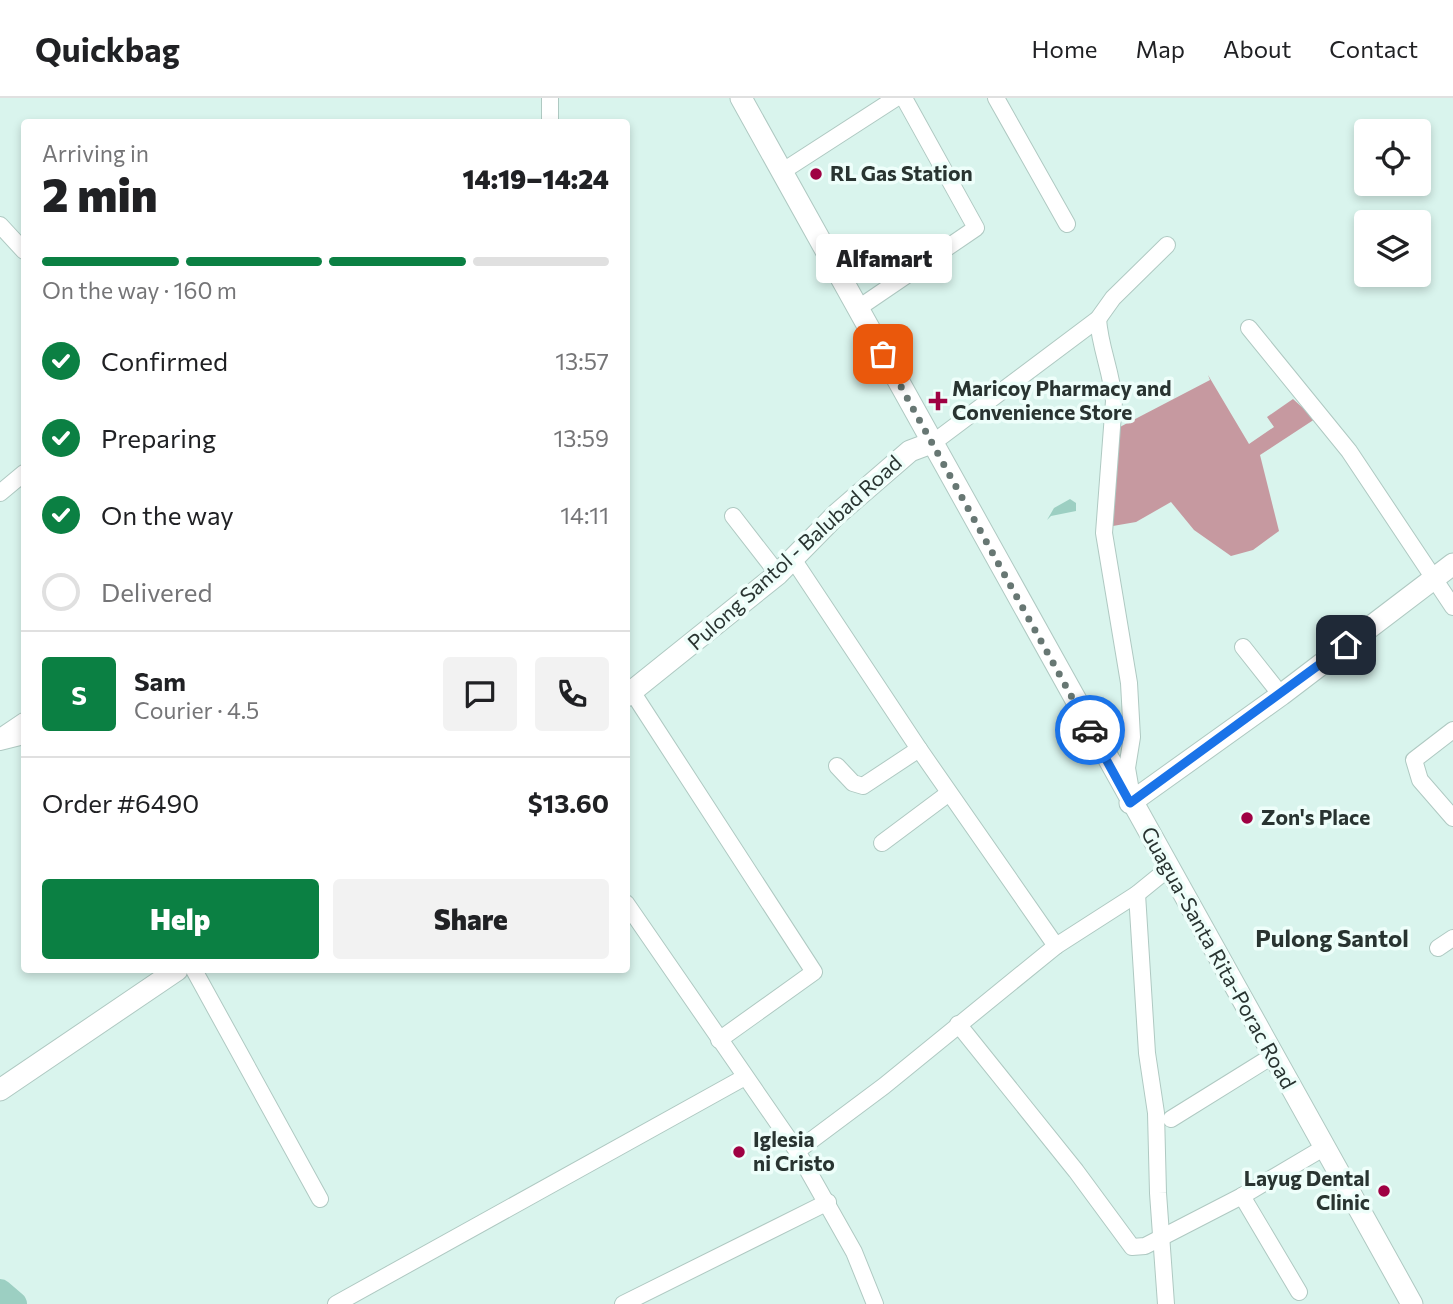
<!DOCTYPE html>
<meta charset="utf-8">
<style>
body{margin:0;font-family:Commissioner,sans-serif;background:#f2f2f2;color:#202124;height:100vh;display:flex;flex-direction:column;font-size:26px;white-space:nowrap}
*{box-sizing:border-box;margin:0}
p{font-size:23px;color:#757577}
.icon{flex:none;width:38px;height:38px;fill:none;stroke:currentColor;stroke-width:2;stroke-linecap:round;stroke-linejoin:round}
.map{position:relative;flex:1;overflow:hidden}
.details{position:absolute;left:21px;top:21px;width:609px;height:854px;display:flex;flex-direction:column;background:#fff;border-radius:7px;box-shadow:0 4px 10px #0003}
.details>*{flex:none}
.buttons{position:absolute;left:1354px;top:21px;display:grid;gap:14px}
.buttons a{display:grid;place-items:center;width:77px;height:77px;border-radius:7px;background:#fff;box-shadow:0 4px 10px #0003;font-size:35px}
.pin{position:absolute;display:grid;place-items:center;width:60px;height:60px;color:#fff;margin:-30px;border-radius:14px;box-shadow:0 4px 10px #0006}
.courier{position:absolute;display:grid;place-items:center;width:70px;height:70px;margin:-35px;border:5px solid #1a73e8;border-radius:50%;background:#fff;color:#222;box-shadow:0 2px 9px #0007}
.bubble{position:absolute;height:49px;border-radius:7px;background:#fff;box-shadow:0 4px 10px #0003;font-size:23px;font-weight:800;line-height:49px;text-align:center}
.headline em{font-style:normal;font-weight:800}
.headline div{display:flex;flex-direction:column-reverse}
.headline{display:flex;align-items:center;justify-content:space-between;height:119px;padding:0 21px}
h1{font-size:46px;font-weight:800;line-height:52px}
.bar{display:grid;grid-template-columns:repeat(4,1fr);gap:10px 7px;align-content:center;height:84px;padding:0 21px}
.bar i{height:9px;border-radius:5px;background:#e0e0e0}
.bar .selected{background:#0b8043}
.bar p{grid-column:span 4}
.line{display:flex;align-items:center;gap:18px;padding:0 21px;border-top:2px solid #e0e0e0}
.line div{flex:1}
.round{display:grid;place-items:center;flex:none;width:74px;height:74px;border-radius:7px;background:#f2f2f2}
ol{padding:0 21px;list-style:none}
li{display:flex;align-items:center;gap:21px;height:77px}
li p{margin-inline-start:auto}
li .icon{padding:7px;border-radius:50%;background:#0b8043;color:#fff;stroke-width:4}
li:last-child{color:#757577}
li i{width:38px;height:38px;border:4px solid #e0e0e0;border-radius:50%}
.primary-button{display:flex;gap:14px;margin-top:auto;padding:14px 21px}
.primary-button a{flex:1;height:80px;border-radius:7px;background:#0b8043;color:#fff;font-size:28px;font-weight:800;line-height:80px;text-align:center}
.primary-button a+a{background:#f2f2f2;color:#202124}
header{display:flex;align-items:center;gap:42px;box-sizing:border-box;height:98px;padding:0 35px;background:#fff;border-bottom:2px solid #e0e0e0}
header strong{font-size:33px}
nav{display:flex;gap:38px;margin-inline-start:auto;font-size:24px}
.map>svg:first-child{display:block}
.forest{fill:#c699a0}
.water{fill:#9ccfc2}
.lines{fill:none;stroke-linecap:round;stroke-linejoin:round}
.river{stroke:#9ccfc2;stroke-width:26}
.street-casing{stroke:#afc9c2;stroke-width:18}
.secondary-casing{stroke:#afc9c2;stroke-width:23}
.street{stroke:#fff;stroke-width:16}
.secondary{stroke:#fff;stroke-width:21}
.done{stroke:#677773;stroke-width:7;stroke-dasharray:0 12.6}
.route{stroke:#1a73e8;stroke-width:9}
.poi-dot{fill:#9f0143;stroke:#eefefa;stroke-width:2.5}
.labels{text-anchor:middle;stroke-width:7;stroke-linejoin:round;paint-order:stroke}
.poi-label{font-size:21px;font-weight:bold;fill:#293431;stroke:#eefefa;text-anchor:start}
.street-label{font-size:21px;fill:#293431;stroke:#eefefa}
.quarter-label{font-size:24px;font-weight:bold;fill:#293431;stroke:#eefefa}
</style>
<header>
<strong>Quickbag</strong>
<nav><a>Home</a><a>Map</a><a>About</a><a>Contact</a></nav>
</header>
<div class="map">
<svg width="1453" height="1206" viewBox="0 0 1453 1206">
<rect width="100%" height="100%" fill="#d9f4ed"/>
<polygon class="forest" points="1208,277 1249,346 1274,329 1267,319 1293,301 1315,321 1260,357 1279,433 1253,452 1231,458 1194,432 1171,404 1136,424 1107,429 1116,331 1210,282"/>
<polygon class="water" points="1070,401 1076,405 1076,413 1051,418 1047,422 1054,410"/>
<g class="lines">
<polyline class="river" points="0,1194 14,1206"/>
<g class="street-casing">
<g id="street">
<polyline points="550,0 550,24"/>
<polyline points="996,0 1067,126"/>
<polyline points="783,73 896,0"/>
<polyline points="0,127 24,153"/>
<polyline points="857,211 976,130 904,0"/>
<path d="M1098,221c2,29 14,54 16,82l-10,132 25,150 3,54 -5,31 4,23"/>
<polyline points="1249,230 1349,353 1453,509"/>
<polyline points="934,344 1098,221 1113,200 1167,147"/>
<polyline points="0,395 24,375"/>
<polyline points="733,418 778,476"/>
<polyline points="793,461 919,651 1056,848"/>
<polyline points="1243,549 1281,597"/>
<polyline points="633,595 814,874 719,942"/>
<polyline points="1453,632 1414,662 1420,682 1453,720"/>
<polyline points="0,639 24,623"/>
<polyline points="0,644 24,638"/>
<polyline points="837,668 853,685 863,688 919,651"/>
<polyline points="882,745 949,695"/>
<polyline points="1137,796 1147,955 1156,1015 1158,1095 1166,1206"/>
<polyline points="626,805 797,1053 854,1154 875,1206"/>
<polyline points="1438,850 1453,840"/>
<polyline points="194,872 320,1101"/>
<polyline points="958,926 1076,1073 1132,1149 1145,1148 1242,1098 1325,1049"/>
<polyline points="1171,1021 1274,957"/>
<polyline points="797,1053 884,988 1056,848 1137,796 1169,770"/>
<polyline points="1242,1098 1299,1194"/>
<polyline points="336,1206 745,979"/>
<polyline points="623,1206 828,1104"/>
</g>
</g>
<g class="secondary-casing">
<g id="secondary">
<polyline points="741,0 1412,1206"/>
<polyline points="626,598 778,476 836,417 910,353 934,344"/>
<polyline points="1130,705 1281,597 1453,466"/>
<polyline points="0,992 177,872"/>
</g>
</g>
<use href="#street" class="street"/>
<use href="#secondary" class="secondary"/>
</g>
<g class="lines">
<polyline class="done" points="883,256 1090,632"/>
<polyline class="route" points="1090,632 1130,705 1346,547"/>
</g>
<g class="poi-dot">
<circle cx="816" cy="76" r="7"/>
<path d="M934.5 292.5h7v7h7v7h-7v7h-7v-7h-7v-7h7z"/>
<circle cx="1247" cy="720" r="7"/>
<circle cx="739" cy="1054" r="7"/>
<circle cx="1384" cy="1093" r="7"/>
</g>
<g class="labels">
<g class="poi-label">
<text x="830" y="83">RL Gas Station</text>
<text x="952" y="298">Maricoy Pharmacy and<tspan x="952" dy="24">Convenience Store</tspan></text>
<text x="1261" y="727">Zon's Place</text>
<text x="753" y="1049">Iglesia<tspan x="753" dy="24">ni Cristo</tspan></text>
<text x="1370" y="1088" text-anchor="end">Layug Dental<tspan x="1370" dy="24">Clinic</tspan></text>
</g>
<g class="street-label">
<text transform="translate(795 455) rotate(-42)" y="7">Pulong Santol - Balubad Road</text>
<text transform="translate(1218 860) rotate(61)" y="7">Guagua-Santa Rita-Porac Road</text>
</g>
<g class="quarter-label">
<text x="1332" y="849">Pulong Santol</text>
</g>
</g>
</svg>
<div class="buttons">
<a><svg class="icon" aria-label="locate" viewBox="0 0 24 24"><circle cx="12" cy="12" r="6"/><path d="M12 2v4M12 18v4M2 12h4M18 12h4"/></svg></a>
<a><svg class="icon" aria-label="layers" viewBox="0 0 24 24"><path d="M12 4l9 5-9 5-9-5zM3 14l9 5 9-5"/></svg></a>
</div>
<div class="pin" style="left:883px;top:256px;background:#ea580c"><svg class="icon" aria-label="bag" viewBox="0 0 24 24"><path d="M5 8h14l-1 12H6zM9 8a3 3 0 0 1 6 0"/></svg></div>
<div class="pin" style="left:1346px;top:547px;background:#1f2937"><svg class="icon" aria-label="home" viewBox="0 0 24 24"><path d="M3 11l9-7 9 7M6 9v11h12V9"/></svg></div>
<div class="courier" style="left:1090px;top:632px"><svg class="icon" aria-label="car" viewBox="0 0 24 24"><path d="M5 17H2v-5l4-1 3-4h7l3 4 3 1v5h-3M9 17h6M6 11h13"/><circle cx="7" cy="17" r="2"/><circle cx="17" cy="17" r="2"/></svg></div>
<div class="bubble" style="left:816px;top:136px;width:136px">Alfamart</div>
<section class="details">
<div class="headline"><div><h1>2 min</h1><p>Arriving in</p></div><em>14:19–14:24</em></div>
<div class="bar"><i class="selected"></i><i class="selected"></i><i class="selected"></i><i></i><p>On the way · 160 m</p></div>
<ol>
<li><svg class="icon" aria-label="check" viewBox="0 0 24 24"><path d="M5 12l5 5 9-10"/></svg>Confirmed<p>13:57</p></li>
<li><svg class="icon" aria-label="check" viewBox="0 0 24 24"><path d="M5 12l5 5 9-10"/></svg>Preparing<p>13:59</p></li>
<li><svg class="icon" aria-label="check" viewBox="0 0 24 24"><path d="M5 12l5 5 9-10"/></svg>On the way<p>14:11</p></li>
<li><i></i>Delivered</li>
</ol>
<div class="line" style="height:126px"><b class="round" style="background:#0b8043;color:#fff">S</b><div><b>Sam</b><p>Courier · 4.5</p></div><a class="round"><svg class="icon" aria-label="chat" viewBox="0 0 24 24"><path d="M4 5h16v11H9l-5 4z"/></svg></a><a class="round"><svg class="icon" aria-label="phone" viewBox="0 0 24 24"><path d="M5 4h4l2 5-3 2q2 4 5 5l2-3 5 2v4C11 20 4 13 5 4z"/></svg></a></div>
<div class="line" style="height:91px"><div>Order #6490</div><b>$13.60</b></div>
<div class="primary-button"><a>Help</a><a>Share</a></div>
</section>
</div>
